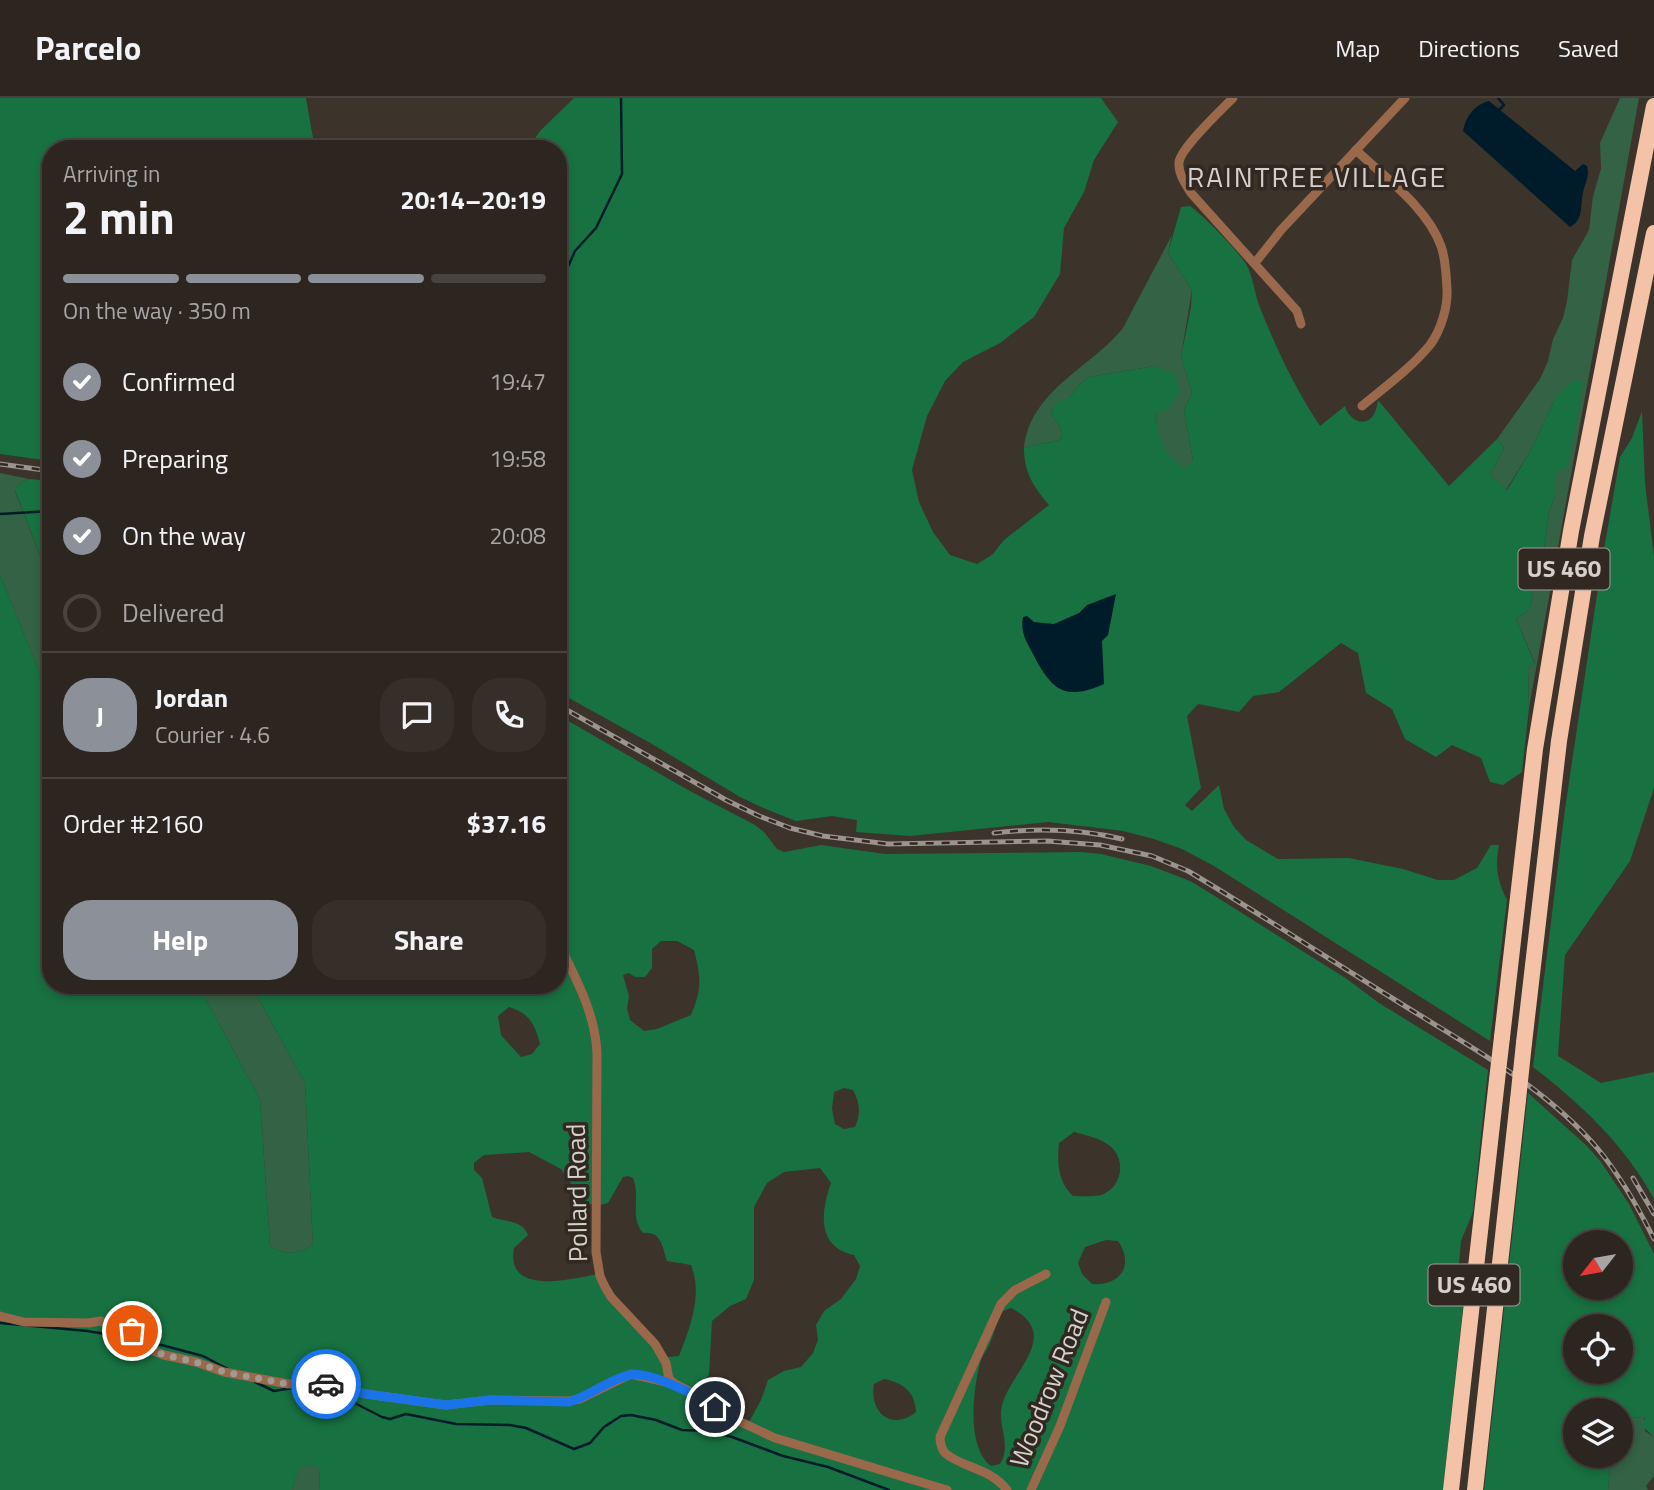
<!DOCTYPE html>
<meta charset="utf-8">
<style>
body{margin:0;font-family:"Titillium Web",sans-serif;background:#352e29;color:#f1f3f6;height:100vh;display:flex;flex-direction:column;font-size:26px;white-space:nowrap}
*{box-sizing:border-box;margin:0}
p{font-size:23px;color:#a7a5a5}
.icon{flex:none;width:38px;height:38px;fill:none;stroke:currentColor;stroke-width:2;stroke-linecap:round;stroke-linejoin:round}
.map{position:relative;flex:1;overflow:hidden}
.drawer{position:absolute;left:42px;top:42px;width:525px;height:854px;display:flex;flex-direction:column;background:#2d2620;border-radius:28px;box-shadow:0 4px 10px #0003,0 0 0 2px #48433e}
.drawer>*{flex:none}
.needle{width:46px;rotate:239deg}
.tools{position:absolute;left:1563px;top:1132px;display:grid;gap:14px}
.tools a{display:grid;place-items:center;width:70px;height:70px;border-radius:50%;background:#2d2620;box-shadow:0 4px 10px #0003,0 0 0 2px #48433e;font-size:35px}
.pin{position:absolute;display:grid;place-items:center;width:60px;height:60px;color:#fff;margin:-30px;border:4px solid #fff;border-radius:50%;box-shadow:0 2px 7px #0007}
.courier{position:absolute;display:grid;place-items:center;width:70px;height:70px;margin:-35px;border:5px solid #1a73e8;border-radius:50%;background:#fff;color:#222;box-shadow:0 2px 9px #0007}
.overview em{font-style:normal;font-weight:700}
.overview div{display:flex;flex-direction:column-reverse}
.overview{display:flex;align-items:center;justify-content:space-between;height:119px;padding:0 21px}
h1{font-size:46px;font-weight:700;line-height:52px}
.bar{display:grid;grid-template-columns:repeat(4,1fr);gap:10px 7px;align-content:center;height:84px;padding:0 21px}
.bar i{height:9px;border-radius:5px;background:#48433e}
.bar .on{background:#8c9099}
.bar p{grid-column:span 4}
.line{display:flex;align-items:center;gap:18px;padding:0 21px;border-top:2px solid #48433e}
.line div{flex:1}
.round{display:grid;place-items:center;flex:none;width:74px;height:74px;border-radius:28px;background:#352e29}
ol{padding:0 21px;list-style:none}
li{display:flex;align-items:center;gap:21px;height:77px}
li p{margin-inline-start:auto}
li .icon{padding:7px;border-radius:50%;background:#8c9099;color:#fff;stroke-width:4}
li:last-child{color:#a7a5a5}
li i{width:38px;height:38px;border:4px solid #48433e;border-radius:50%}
.action{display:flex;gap:14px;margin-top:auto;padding:14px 21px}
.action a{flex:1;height:80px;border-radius:28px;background:#8c9099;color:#fff;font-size:28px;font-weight:700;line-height:80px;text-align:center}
.action a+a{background:#352e29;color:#f1f3f6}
header{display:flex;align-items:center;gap:42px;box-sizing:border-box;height:98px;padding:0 35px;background:#2d2620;border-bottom:2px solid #48433e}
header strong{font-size:33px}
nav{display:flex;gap:38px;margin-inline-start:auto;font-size:24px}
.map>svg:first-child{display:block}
.green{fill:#336244}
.forest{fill:#187141;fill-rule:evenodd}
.water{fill:#001c2a}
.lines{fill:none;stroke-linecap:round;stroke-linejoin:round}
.stream{stroke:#001c2a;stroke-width:2.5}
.street{stroke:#9a684b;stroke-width:9}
.highway{stroke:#f4c3a7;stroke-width:16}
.rail-casing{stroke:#9b938e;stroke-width:5}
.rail{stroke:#312921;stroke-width:2.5;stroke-dasharray:8;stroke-linecap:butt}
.highway-bridge{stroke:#f4c3a7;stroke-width:16}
.done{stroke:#a09994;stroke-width:7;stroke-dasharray:0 12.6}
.route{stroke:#1a73e8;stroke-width:9}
.labels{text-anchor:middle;stroke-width:7;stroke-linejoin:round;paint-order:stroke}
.shield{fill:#312921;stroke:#a49e99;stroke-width:2}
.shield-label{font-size:24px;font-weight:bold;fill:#d6d0cc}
.street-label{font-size:26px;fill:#d6d0cc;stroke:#312921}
.neighbourhood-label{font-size:28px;letter-spacing:2px;fill:#d6d0cc;stroke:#312921}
</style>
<header>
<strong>Parcelo</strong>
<nav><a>Map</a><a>Directions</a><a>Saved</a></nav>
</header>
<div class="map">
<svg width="1654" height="1392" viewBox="0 0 1654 1392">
<rect width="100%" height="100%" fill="#3c332b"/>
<g class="green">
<polygon points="1620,0 1639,0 1529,610 1528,569 1535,565 1516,521 1527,514 1531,506 1535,467 1543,460 1549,414 1555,397 1555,301 1531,352 1506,392 1490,377 1504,350 1497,341 1540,281 1548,263 1553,241 1563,220 1567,203 1572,162 1589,132 1593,98 1601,71 1600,45"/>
<path d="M1172,137l-4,18 24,37 -11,66 11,37 -8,18 9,49 -8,10c-6,-5 -14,-9 -18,-15 -16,-26 -12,-60 -12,-89l-66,11 -11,9 -9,12 -19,14 10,15 2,12c-13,5 -25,4 -38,9 6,-58 67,-80 99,-120z"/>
<polygon points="0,375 29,381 20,385 15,393 51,486 51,603 0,477"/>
<path d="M198,887h53l54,98 8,161c-15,11 -27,12 -43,2l-10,-147z"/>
<polygon points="1644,1319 1645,1333 1654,1339 1654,1378 1646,1388 1648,1392 1608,1392 1611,1358 1620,1358 1621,1339 1623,1336 1621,1326 1629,1320"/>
<polygon points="316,1367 319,1371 320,1392 292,1392 299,1368"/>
</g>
<g class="forest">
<polygon points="0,0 306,0 313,40 312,51 51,51 51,363 0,356"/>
<path d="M574,0h527l17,24 -24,38 -10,32 -20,36 -4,46 -26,43 -34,26 -37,19 -18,19 -18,35 -15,54 7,32 14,30 17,23 27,9 15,-9 12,-15 45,-35c-15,-18 -25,-32 -25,-57 13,-5 25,-4 38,-9l-2,-12 -10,-15 7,-10 12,-4 9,-12 11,-9 66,-11 19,8 6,17 -9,16 -16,7c5,27 7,39 30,55l8,-9 -9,-49 8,-18 -11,-37 10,-49 1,-17 -24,-37 13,-46 9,-1c14,10 47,44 56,58 7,11 9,33 15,46 16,40 35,80 59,116l25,-20c3,14 22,24 30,6 2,-4 2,-8 3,-12l71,86 48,-47 7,9 -14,27 17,15 24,-40 24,-51 19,-19 9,2 -15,84 -12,7 -1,22 -6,17 -6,46 -8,7 -4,39 -4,8 -11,7 19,45 -7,3 1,41 -7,64 -19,13 -13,-3 -9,-24 -29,-13 -16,12 -31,-18 -13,-30 -26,-16 -8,-40 -17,-10 -62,49 -26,4 -14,16 -41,-8 -11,12 14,72 -16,17 7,6 27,-26 5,24 10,18 12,13 32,19 71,-1 54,11 35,11h16l23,-12 14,-23h8c-4,22 -2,35 8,55l-17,141 -276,-175 -32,-17 -28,-10 -31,-8 -75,-9 -138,14 -54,-4 1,-12 -25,-4 -36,5 -28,-11 -28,-13 -88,-53 -94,-52v-543h-31l14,-19z"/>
<path d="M1642,313l3,72 9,74v231l-24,73 -65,94 -7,101 43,27 53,-11v127c-29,-54 -73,-95 -121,-132l32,-258 37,-248 18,-104 12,-19z"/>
<polygon points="29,381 51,383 51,486 15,392 20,385"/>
<path d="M0,477l51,126v284h147l62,114 10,147c16,10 28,9 43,-2l-8,-161 -54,-98h307v-270l130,75 67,35 9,7 13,17 7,3 37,-7 64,9 197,-2 19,2 50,12 39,15 20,12 137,86 32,24 109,67 -15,142 -12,29 -2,23 5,34 -21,192h-1123l-1,-21 -4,-4 -16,2 -7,23h-292zM661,843h16l17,9c7,27 8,40 -3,65l-34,14 -13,2 -14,-11 -3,-11 2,-13 -6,-21 6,-2 6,4h10l7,-9v-19zM509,909c20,6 26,17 31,37l-8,10 -11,3 -20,-22 -3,-19zM844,990l9,2c7,13 8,24 2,37l-11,2 -9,-5 -3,-15 2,-17zM1074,1034c11,3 26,6 36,14 17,14 12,42 -9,49 -9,2 -19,1 -28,1 -15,-14 -16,-33 -14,-53zM529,1054l32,17 24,35 15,1 8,-2 15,-26 5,-1 5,2c8,19 -4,39 10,55 19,-2 19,14 24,28l24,4c12,30 -1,63 -12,91l-11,1c-19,-30 -52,-50 -65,-84 -28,5 -98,25 -89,-25l14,-13c-5,-15 -24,-13 -36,-18l-10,-39 -8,-8v-7l10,-8zM820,1070l11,15c-10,28 -15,64 23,72l6,11 -4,13 -15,20 -17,12 -8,14 2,15 -5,13 -12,14 -17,4 -16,9 -7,20 -12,22 -22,-11 -31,-21 13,-15 3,-54 18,-15 16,-7 8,-19v-73l13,-24 17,-11zM1106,1142l12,1c17,25 2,45 -26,43l-10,-10 -4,-11 7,-16zM1011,1210c55,28 -6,67 -10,103 -1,19 10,36 -1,53l-9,2c-25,-20 -18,-75 -11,-103 2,-7 7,-13 10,-20 4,-9 7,-21 10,-31zM884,1281c19,4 31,12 32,33 -25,20 -47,0 -42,-28z"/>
<path d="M1528,995l59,53 14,16 28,42 25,50v183l-13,-12 4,-6 -1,-2 -15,1 -8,6 -1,-14h-45v46h36l-3,34h-124zM1575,1144h45v46h-45zM1620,1228v46h-45v-46z"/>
</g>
<g class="water">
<path d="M1489,3l86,70 8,-7 4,2c3,11 -2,16 -4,27 -3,13 1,27 -13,34l-107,-96c3,-15 11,-26 26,-30z"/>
<path d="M1116,496l-8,41 -6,6 2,43c-40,18 -53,5 -71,-30 -7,-13 -13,-22 -10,-37l4,-1 7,6 20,2 25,-11 8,-8z"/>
</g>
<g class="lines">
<g class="stream">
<polyline points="1498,13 1504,7 1498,0"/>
<polyline points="558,191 575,153 596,130 622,76 621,0"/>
<polyline points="0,416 51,413"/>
<polyline points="0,1225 87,1233 131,1240"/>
<polyline points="150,1244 203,1258 228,1271"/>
<polyline points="255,1284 274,1293 292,1290 337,1296 382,1319 390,1321 406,1316 456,1326 510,1327 526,1330 574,1351 590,1345 604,1329 621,1318 631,1317 656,1322 682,1332 710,1333 732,1339 783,1358 828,1369 889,1392"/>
</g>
<g class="street">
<path d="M1233,0c-12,12 -52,50 -54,64 -1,12 6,21 12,31l106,118 4,13"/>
<path d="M1356,52c29,28 71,57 85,96 5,14 5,29 6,43 1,18 -6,41 -17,56 -19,23 -45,42 -68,61"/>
<polyline points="1255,165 1281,132 1405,0"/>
<path d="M558,844c18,37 38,72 39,113l-1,197 4,24 5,11 6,10 44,47 11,19 3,16 6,5 22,11 31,21 47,22 172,52"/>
<polyline points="0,1218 24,1224 88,1225 101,1223 132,1233 149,1251 164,1257 196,1264 224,1274 288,1286 326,1285 366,1296 446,1307 490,1302 569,1303 580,1301 631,1276 675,1286"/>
<path d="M1007,1392c-16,-22 -45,-22 -62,-37 -4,-5 -5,-10 -5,-16l61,-133 14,-14 31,-16"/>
<polyline points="1031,1392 1060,1328 1106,1204"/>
</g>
<g class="highway">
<polyline points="1502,939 1535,651 1571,433 1654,8"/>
<polyline points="1524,945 1559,643 1592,438 1654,135"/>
<polyline points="1451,1392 1497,982"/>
<polyline points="1475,1392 1518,1002"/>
</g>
<g class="rail-casing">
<g id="rail">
<polyline points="0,366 51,373"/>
<path d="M558,607l168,95 33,16 31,12 33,8 65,8 159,-3 53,4 52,11 36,15c69,41 136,85 204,127 71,45 151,86 206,151 23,28 40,58 56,90"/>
<path d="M994,735c43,-5 86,-4 128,6"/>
<polyline points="1633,1080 1654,1116"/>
</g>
</g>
<use href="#rail" class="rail"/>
<g class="highway-bridge">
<polyline points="1497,982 1502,939"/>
<polyline points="1518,1002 1524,945"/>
</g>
</g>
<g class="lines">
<polyline class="done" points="132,1233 149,1251 164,1257 196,1264 224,1274 288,1286 326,1286"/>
<path class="route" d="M326,1286l40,10 80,11 44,-5 79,2c21,-6 39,-22 60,-27 18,-5 70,21 86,32"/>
</g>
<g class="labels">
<g class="shield">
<rect x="1518.5" y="450.5" width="91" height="41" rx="5"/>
<rect x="1428.5" y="1166.5" width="91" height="41" rx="5"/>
</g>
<g class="shield-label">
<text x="1564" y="479">US 460</text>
<text x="1474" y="1195">US 460</text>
</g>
<g class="street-label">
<text transform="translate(577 1095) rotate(-91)" y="9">Pollard Road</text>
<text transform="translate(1049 1290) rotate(-68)" y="9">Woodrow Road</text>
</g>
<g class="neighbourhood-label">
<text x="1317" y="89">RAINTREE VILLAGE</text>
</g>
</g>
</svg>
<div class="tools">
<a><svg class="needle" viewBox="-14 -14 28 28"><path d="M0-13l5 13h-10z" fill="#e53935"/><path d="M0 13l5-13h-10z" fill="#a7a5a5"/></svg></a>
<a><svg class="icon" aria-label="locate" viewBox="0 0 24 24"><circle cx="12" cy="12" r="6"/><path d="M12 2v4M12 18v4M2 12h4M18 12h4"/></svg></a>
<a><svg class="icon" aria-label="layers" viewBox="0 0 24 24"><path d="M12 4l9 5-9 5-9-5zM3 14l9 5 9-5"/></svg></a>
</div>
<div class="pin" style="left:132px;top:1233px;background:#ea580c"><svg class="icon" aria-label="bag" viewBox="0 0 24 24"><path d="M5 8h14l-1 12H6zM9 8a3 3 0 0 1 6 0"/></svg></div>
<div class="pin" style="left:715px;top:1309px;background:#1f2937"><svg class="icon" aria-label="home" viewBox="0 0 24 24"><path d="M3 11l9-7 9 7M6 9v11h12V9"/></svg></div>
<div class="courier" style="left:326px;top:1286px"><svg class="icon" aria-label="car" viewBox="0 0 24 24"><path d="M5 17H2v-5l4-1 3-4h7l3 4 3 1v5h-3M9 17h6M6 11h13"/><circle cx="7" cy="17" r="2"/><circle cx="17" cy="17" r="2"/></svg></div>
<section class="drawer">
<div class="overview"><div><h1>2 min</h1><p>Arriving in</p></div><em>20:14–20:19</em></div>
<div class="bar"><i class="on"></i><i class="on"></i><i class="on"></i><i></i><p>On the way · 350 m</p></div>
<ol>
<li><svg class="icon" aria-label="check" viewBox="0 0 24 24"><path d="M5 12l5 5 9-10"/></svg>Confirmed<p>19:47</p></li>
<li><svg class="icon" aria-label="check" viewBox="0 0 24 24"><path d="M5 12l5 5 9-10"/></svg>Preparing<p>19:58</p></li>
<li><svg class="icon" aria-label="check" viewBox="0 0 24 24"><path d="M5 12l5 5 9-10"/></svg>On the way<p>20:08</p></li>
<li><i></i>Delivered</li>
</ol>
<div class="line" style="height:126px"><b class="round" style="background:#8c9099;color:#fff">J</b><div><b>Jordan</b><p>Courier · 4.6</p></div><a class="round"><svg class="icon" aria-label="chat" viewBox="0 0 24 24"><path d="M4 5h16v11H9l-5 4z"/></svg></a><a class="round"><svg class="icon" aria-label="phone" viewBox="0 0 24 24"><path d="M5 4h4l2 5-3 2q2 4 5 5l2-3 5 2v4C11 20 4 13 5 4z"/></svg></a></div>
<div class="line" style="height:91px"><div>Order #2160</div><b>$37.16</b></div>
<div class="action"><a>Help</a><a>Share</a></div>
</section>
</div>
